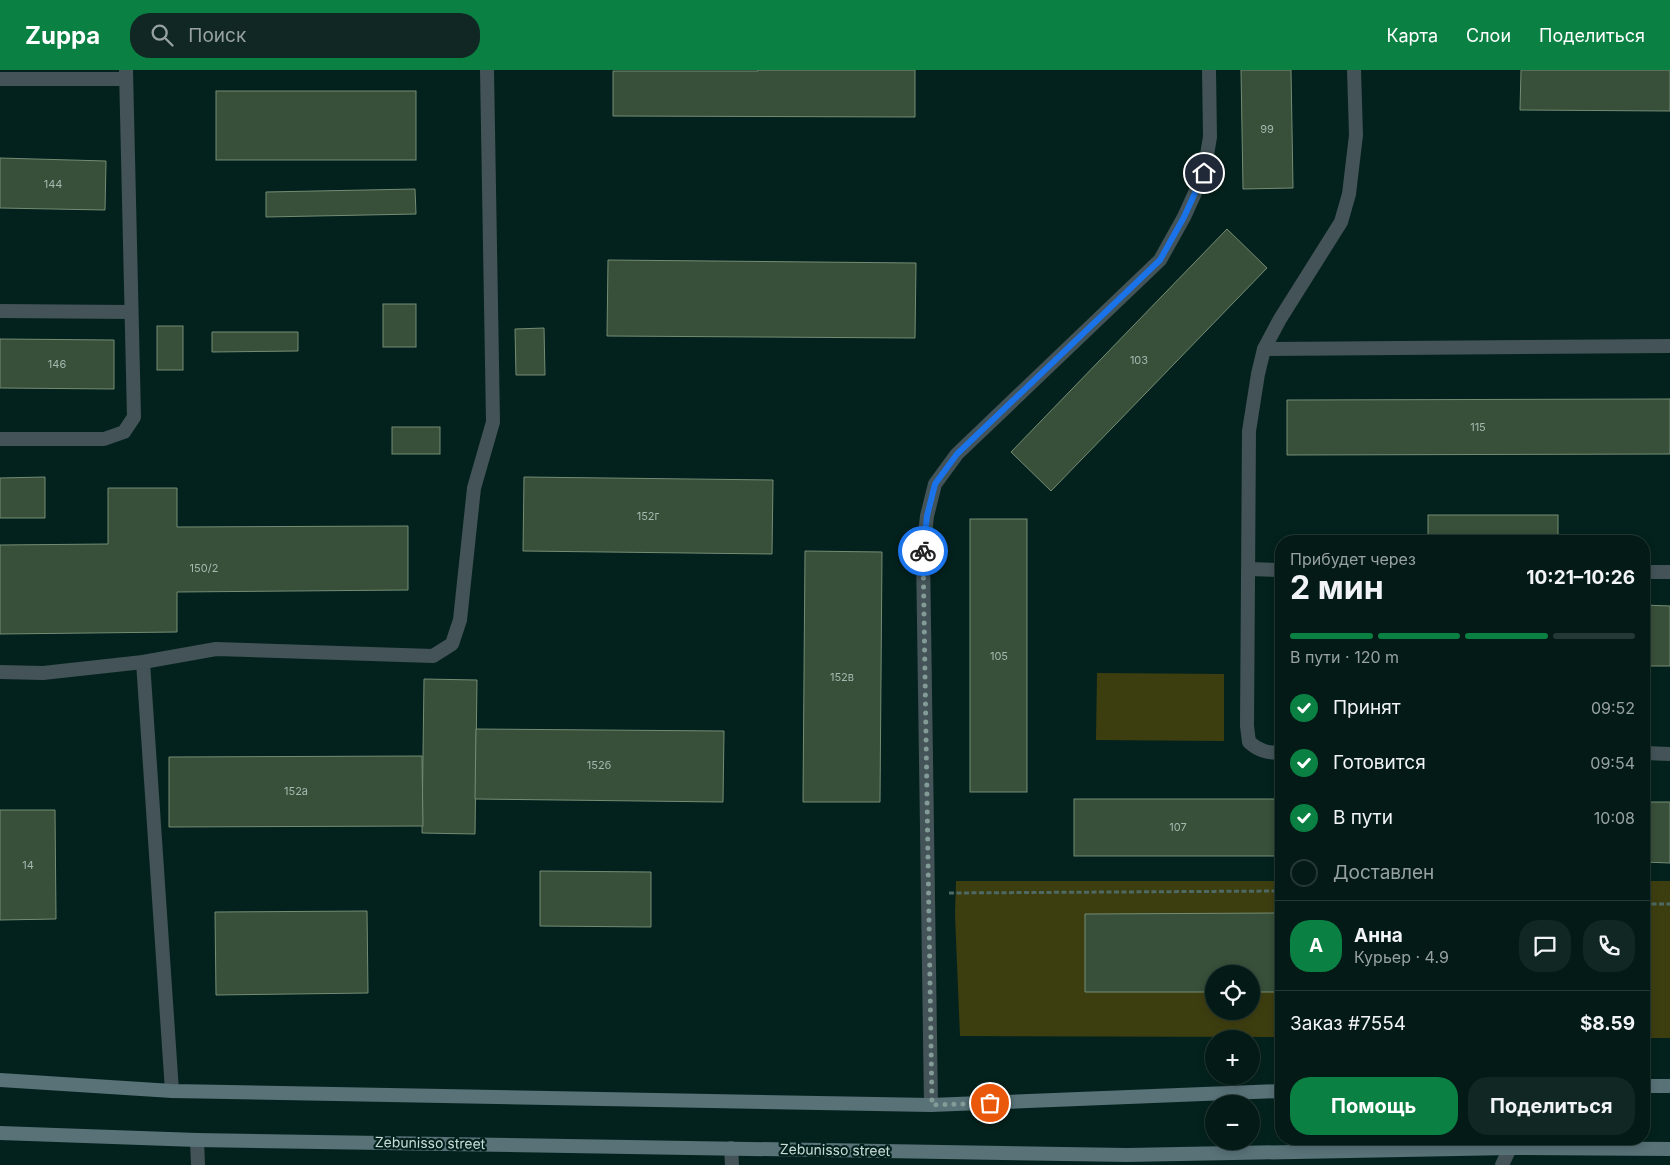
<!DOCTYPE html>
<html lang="ru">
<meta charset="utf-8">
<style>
body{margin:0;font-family:Inter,sans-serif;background:#112723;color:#f1f3f6;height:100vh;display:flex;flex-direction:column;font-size:19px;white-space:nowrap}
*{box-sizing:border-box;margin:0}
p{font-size:16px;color:#97a1a1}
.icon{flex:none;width:28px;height:28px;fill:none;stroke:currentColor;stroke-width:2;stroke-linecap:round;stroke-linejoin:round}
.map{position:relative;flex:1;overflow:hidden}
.drawer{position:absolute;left:1275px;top:465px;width:375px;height:610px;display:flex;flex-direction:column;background:#031a16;border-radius:20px;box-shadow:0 2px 8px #0003,0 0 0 1px #243835}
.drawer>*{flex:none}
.fabs{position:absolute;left:1205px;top:895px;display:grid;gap:10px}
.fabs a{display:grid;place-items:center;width:55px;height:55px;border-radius:50%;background:#031a16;box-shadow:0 2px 8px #0003,0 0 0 1px #243835;font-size:25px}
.pin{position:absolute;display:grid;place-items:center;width:42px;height:42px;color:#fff;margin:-21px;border:2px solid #fff;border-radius:50%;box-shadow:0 1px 5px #0007}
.courier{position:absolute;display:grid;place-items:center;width:50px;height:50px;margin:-25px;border:4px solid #1a73e8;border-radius:50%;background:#fff;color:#222;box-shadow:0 1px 6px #0007}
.summary em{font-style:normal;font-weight:700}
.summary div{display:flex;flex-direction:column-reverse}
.summary{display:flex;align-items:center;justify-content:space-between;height:85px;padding:0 15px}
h1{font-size:32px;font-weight:700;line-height:38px}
.bar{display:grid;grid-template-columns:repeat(4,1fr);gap:8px 5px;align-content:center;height:60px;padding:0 15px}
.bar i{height:6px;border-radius:4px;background:#243835}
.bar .selected{background:#0b8043}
.bar p{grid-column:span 4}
.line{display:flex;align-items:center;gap:12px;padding:0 15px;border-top:1px solid #243835}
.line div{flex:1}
.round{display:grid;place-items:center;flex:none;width:52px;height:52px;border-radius:20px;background:#112723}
ol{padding:0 15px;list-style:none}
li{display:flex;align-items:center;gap:15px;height:55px}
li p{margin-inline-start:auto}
li .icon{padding:5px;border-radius:50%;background:#0b8043;color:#fff;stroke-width:4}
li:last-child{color:#97a1a1}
li i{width:28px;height:28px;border:2px solid #243835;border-radius:50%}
.primary-button{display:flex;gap:10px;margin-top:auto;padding:10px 15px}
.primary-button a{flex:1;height:58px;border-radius:20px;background:#0b8043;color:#fff;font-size:20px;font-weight:700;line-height:58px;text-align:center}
.primary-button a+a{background:#112723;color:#f1f3f6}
header{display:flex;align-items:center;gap:30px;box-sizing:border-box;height:70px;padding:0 25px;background:#0b8043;color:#fff}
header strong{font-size:24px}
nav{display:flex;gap:28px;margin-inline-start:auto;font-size:18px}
.search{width:350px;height:45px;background:#112723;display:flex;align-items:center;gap:12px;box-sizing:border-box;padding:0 18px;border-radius:20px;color:#97a1a1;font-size:19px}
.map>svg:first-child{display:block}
.green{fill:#3d3e10;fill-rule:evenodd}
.building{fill:#384f39;stroke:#748c74}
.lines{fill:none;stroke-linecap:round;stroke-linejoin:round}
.path{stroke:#4e6863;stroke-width:3;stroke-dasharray:5 2.5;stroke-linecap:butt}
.service{stroke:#435357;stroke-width:14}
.minor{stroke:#435357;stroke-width:14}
.secondary{stroke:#587278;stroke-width:14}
.done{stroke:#839b96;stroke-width:5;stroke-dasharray:0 9}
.route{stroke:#1a73e8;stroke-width:6}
.labels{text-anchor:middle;stroke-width:4.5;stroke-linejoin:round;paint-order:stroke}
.number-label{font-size:11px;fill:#a4b9b0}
.street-label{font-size:14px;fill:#c8dcd7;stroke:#04221d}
</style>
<header>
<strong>Zuppa</strong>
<div class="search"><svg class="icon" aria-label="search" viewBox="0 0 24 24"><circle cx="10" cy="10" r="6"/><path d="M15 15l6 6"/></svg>Поиск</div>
<nav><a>Карта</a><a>Слои</a><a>Поделиться</a></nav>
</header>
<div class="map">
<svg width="1670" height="1095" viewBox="0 0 1670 1095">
<rect width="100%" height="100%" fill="#04221d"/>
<g class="green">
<polygon points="1097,603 1224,604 1224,671 1096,670"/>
<path d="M956,811h325v156l-321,-1 -5,-121zM1214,904h37v37h-37z"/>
<rect x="1644" y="811" width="26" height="157"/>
</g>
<g class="building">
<polygon points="758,0 915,0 915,47 613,46 613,1 758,1"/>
<polygon points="1241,0 1291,0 1293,118 1243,119"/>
<polygon points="1521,0 1670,0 1670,41 1520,40"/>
<rect x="216" y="21" width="200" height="69"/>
<polygon points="0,88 106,91 105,140 0,138"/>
<polygon points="415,119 416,144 266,147 266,122"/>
<polygon points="1227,159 1267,198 1051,421 1011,382"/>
<polygon points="608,190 916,193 915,268 607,266"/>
<rect x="383" y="234" width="33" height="43"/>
<rect x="157" y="256" width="26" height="44"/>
<polygon points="544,258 545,305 516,305 515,259"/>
<polygon points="212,262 298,262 298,281 212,282"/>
<polygon points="0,269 114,270 114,319 0,318"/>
<polygon points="1670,329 1670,384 1287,385 1287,330"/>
<rect x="392" y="357" width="48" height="27"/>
<polygon points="45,407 45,448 0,448 0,408"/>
<polygon points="524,407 773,410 772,484 523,481"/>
<polygon points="108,418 177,418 177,457 408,456 408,520 177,522 177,562 0,564 0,475 108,474"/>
<rect x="1428" y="445" width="130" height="26"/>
<rect x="970" y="449" width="57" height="273"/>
<polygon points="805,481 882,482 880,732 803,732"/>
<polygon points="1644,535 1670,536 1670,596 1644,596"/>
<polygon points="424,609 477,610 475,764 422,763"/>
<polygon points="476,659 724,661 723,732 475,729"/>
<polygon points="422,686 423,756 169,757 169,687"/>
<rect x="1074" y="729" width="207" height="57"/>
<polygon points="1644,732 1670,732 1670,793 1644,792"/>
<polygon points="0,740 55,740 56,849 0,850"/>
<polygon points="540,801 651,802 651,857 540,856"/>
<polygon points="367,841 368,923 216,925 215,842"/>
<polygon points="1281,843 1281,922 1251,922 1251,904 1214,904 1214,922 1085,922 1085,844"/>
</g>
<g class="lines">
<g class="path">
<polyline points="949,823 1281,821"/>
<polyline points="1644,834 1670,834"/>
</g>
<g class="service">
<polyline points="1264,279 1670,276"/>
<polyline points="1249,499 1281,500"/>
<polyline points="1644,502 1670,502"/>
<polyline points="143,592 172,1021"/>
<polyline points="0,602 43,603 143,592 216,579 433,586 452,574 460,550 474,418 493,352 487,0"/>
<path d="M1281,683c-13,0 -22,-2 -32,-11l-2,-16 2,-295 9,-57 6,-25 16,-30 61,-97 8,-28 7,-59 -2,-65"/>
<polyline points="1644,683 1670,684"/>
<polyline points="931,1035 923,483 927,446 935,414 957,384 1160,190 1184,147 1204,103 1210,67 1209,0"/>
<polyline points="197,1070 198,1095"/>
<polyline points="731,1078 732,1095"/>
<polyline points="1502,1095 1510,1078"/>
</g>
<g class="minor">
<polyline points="0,9 126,9"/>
<polyline points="0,241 131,242"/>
<polyline points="0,369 104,369 124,362 134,347 126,0"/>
</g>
<g class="secondary">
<polyline points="0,1010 172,1021 931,1035 1281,1021"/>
<polyline points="1644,1016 1670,1016"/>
<polyline points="0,1063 197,1070 1127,1085 1510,1078 1670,1079"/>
</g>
</g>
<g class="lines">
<polyline class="done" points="923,481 932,1035 990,1033"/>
<polyline class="route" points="923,481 927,446 935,414 957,384 1160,190 1184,147 1204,103"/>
</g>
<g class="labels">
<g class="number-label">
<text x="1267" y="63">99</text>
<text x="53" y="118">144</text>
<text x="1139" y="294">103</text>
<text x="57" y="298">146</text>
<text x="1478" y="361">115</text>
<text x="648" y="450">152г</text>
<text x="204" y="502">150/2</text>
<text x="999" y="590">105</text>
<text x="842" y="611">152в</text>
<text x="599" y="699">152б</text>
<text x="296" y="725">152а</text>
<text x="1178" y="761">107</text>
<text x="28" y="799">14</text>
</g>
<g class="street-label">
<text transform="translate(430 1073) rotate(1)" y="5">Zebunisso street</text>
<text transform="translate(835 1080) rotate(1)" y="5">Zebunisso street</text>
</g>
</g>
</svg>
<div class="fabs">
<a><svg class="icon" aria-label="locate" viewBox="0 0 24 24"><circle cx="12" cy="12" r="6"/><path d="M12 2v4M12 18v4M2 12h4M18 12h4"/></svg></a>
<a>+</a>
<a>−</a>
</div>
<div class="pin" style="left:990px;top:1033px;background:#ea580c"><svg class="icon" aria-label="bag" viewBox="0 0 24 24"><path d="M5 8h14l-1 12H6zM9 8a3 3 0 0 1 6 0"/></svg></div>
<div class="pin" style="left:1204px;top:103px;background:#1f2937"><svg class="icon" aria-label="home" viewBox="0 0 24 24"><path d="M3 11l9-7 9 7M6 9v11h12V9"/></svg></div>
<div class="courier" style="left:923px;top:481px"><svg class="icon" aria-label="bike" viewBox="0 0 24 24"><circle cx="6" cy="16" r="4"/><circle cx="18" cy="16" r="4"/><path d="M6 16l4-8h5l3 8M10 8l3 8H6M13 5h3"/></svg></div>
<section class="drawer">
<div class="summary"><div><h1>2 мин</h1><p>Прибудет через</p></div><em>10:21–10:26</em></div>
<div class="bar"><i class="selected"></i><i class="selected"></i><i class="selected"></i><i></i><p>В пути · 120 m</p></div>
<ol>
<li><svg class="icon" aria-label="check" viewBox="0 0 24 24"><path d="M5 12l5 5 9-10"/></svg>Принят<p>09:52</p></li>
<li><svg class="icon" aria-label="check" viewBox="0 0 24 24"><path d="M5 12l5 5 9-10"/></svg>Готовится<p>09:54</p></li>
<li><svg class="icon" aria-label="check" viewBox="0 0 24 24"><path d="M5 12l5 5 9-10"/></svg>В пути<p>10:08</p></li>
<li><i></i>Доставлен</li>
</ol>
<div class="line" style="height:90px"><b class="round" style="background:#0b8043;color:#fff">А</b><div><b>Анна</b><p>Курьер · 4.9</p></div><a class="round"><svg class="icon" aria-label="chat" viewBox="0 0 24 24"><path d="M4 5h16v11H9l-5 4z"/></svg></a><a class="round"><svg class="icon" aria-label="phone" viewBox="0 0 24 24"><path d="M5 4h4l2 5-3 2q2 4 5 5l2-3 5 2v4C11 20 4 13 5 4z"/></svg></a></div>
<div class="line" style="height:65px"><div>Заказ #7554</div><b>$8.59</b></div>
<div class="primary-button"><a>Помощь</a><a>Поделиться</a></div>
</section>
</div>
